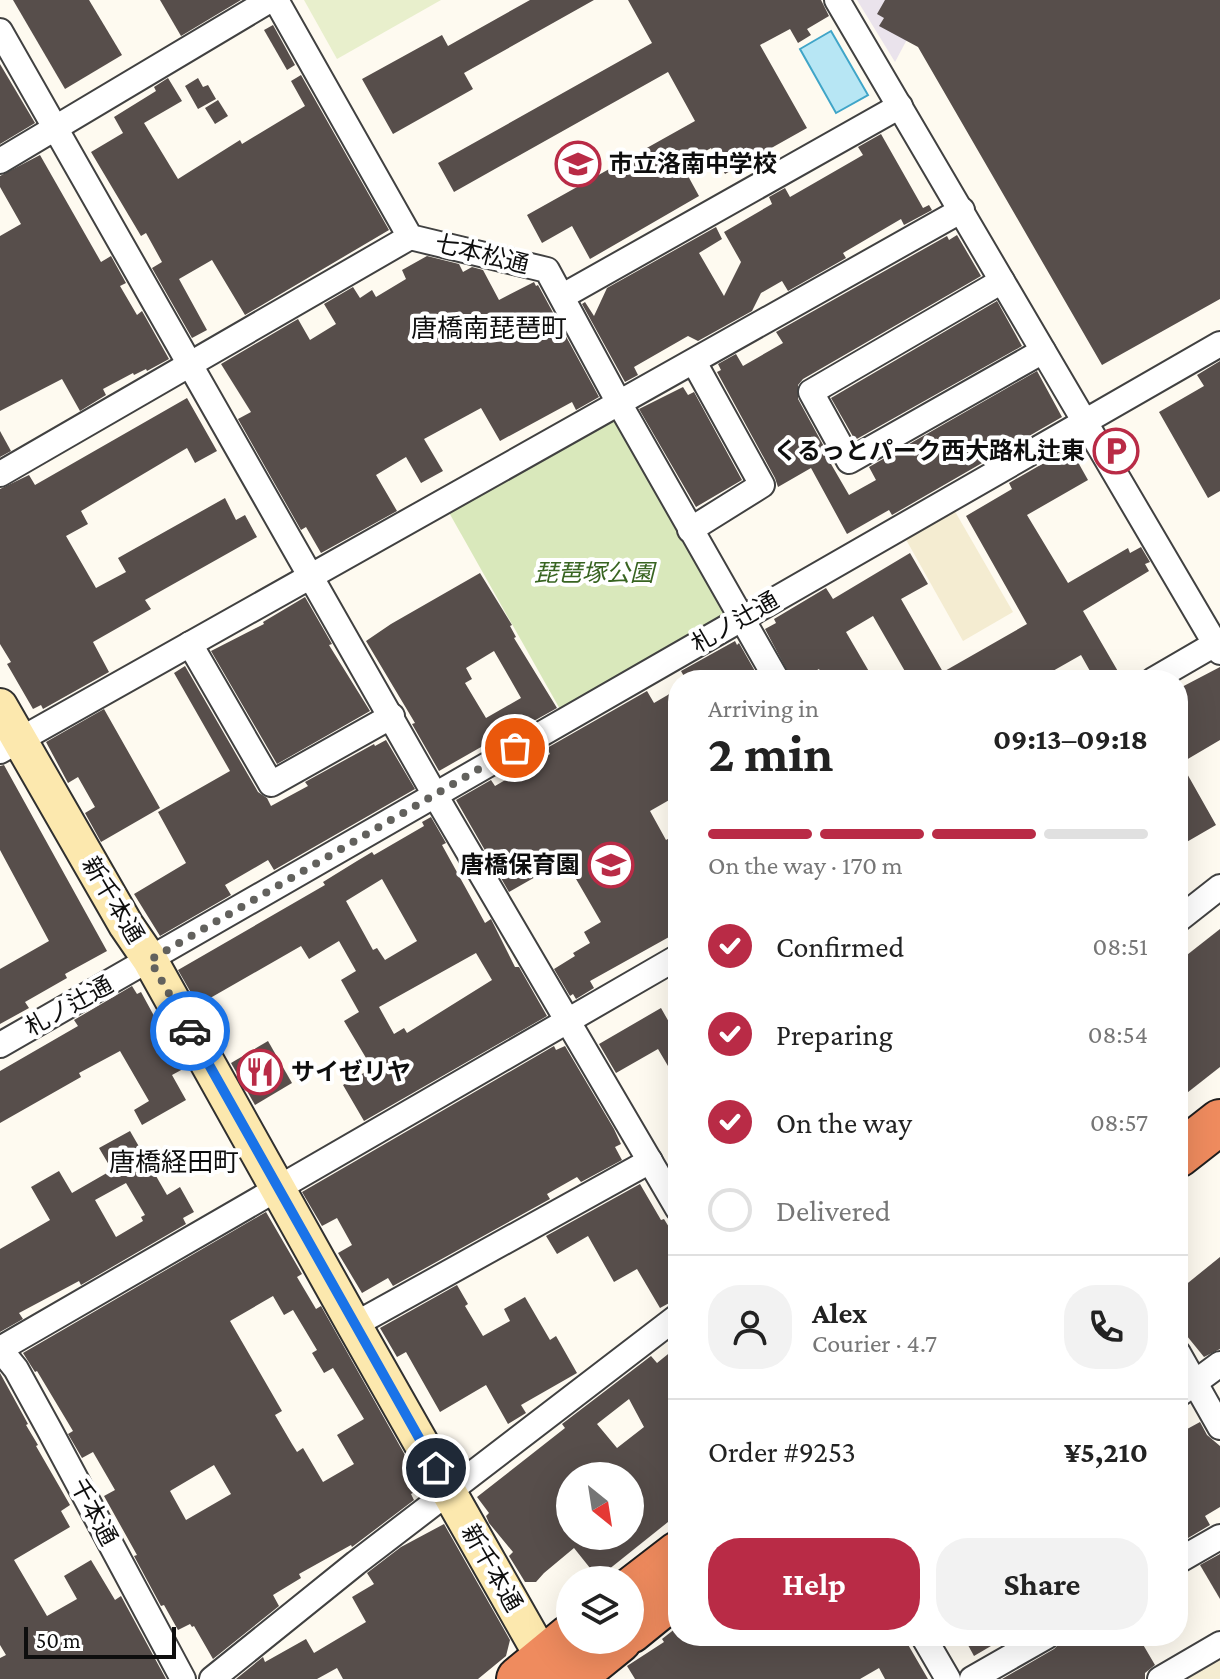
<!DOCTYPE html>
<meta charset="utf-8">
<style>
body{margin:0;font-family:"Crimson Pro","Noto Sans JP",serif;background:#f2f2f2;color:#222;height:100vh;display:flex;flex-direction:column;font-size:30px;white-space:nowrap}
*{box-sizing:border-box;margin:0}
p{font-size:26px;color:#767676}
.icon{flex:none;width:44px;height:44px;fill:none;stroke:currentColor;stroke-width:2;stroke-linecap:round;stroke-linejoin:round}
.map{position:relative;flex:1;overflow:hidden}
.details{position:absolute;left:668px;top:670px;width:520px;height:976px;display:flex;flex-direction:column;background:#fff;border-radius:32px;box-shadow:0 8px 32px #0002}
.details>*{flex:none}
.needle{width:52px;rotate:150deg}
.tools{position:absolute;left:556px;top:1462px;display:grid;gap:16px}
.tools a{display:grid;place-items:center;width:88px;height:88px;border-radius:50%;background:#fff;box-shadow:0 8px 32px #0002;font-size:40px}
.scale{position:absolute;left:24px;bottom:20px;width:152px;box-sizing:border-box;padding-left:8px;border:4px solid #0e0e0e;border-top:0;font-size:22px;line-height:28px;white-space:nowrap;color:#0e0e0e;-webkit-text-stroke:6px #fff;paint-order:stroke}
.pin{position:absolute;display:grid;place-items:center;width:68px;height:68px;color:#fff;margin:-34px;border:4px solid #fff;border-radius:50%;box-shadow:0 2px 8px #0007}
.courier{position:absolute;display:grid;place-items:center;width:80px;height:80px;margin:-40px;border:6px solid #1a73e8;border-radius:50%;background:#fff;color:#222;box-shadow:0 2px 10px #0007}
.head em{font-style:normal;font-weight:700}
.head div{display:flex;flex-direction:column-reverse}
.head{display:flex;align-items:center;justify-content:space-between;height:136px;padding:0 40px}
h1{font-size:52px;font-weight:700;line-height:60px}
.bar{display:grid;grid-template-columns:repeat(4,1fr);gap:12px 8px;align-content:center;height:96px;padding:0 40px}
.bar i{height:10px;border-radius:6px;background:#e0e0e0}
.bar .active{background:#b92b46}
.bar p{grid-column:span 4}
.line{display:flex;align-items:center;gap:20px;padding:0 40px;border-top:2px solid #e0e0e0}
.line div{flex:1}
.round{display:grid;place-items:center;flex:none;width:84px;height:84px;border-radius:32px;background:#f2f2f2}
ol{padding:0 40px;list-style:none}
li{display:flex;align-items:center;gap:24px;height:88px}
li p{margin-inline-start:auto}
li .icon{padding:8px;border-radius:50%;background:#b92b46;color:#fff;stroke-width:4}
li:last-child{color:#767676}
li i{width:44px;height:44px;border:4px solid #e0e0e0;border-radius:50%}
.button{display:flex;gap:16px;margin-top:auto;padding:16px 40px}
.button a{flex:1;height:92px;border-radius:32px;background:#b92b46;color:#fff;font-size:32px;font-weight:700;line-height:92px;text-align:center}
.button a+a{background:#f2f2f2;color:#222}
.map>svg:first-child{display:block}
.industrial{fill:#eae3ec}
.farmland{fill:#f4ecd1}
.green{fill:#d9e8bb}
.pitch{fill:#e8efcc}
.water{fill:#b7e6f4;stroke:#40a5c8;stroke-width:2}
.building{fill:#574e4b;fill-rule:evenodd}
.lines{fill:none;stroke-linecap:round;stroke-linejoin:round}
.street-casing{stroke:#414141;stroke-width:28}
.secondary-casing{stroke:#303030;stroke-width:38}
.highway-casing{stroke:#1f1f1f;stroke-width:48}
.street{stroke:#fff;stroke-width:24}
.secondary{stroke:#fce8ae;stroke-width:34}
.highway{stroke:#ef8b5e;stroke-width:44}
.done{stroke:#62615d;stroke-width:8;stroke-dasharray:0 14.4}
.route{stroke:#1a73e8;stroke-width:10}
.labels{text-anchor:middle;stroke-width:8;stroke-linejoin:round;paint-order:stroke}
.poi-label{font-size:24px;font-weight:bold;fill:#0e0e0e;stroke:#fff;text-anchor:start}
.street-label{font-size:24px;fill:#0e0e0e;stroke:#fff}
.park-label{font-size:24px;font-style:italic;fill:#386421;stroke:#fff}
.neighbourhood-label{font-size:26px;fill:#0e0e0e;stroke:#fff}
</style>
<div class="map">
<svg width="1220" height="1679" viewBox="0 0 1220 1679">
<rect width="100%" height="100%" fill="#fefaf0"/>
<polygon class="industrial" points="857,0 928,0 895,62"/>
<g class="farmland">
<polygon points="953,508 1013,612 963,641 904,536"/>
<polygon points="1220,1649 1220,1679 1168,1679"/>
</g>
<polygon class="green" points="605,420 615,422 727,607 725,616 561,711 447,509"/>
<polygon class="pitch" points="304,0 441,0 337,59"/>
<polygon class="water" points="831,31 868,95 836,113 800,49"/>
<g class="building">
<polygon points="13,0 89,0 122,55 65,89"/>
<polygon points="160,0 241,0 181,36"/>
<polygon points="530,0 594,0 464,73 473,89 393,134 362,79 442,35 448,46"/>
<polygon points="628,0 821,0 829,16 807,29 811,35 798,43 790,29 760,45 807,128 725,174 711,148 682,165 699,196 590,259 572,226 542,243 527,215 695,121 668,72 454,192 438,163 652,43"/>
<polygon points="885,0 1220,0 1220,299 1102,365 918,47 879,26 884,18 877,14"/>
<polygon points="273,25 295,65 287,70 264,30"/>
<polygon points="0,64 35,123 0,144"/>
<polygon points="301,75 389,230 245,315 212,260 179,279 207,330 192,338 152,268 162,262 146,233 141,236 91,152 123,133 114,117 156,91 154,87 168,78 182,101 144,123 178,179 240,140 242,144 305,106 291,81"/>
<polygon points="198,78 203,87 208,85 216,99 198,109 185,86"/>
<polygon points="218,100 228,116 215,124 205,108"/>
<polygon points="881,134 923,208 929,205 932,210 904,225 901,219 843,253 846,258 788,291 782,281 761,293 752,311 698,341 688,336 634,367 638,375 625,382 582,304 585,302 594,316 607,288 716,227 722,239 699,253 724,296 741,262 724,232 772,204 769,197 785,188 790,197 863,155 858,147"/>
<polygon points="40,155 101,262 111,256 126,283 120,286 137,315 142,311 169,359 147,371 146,369 134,375 133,373 103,389 106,395 80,411 62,379 0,411 0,236 21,224 0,187 0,176"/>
<polygon points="957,235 981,276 803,379 798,385 798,399 833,463 831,464 849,495 876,480 869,467 1037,371 1062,417 892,515 889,510 847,534 811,468 778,487 775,478 717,372 721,370 718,364 736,354 743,366 783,343 776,332 947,236 949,240"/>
<polygon points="427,256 459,264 463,272 472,267 483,270 499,300 534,282 536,286 538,285 599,397 576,410 572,402 500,441 481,408 424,439 443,471 421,483 406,457 376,475 397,511 321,553 306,527 301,530 238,419 251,412 221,364 298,319 310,340 336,324 324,304 353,287 360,298 372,290 376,297 406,279 402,270"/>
<polygon points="997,301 1022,346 855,440 831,398"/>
<polygon points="1220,361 1220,491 1208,498 1159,412 1204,386 1197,375"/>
<polygon points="683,387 688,395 694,392 742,480 696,507 639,409"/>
<polygon points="187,398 217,451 195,463 187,448 81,511 88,524 66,536 96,588 126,572 118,558 225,498 236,520 245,515 257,537 145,600 151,609 93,642 109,672 43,709 41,705 33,709 7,664 11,662 0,644 0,489 29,475 35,485"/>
<polygon points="0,431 11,451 0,457"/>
<polygon points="1070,448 1088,480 1027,515 1068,583 1128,548 1130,553 1141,547 1150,562 1145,564 1149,571 1083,611 1123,680 1095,680 1081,655 1037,680 1028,680 1023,671 1008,680 910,680 873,616 846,632 874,680 825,680 819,669 800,680 792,680 765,629 776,623 774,619 826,588 833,599 910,553 928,584 901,599 943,672 1027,624 966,516 1012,489 1009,483"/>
<path d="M480,573l32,52 -2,1 6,11 -2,1 43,70 -25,14 -2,-3 -91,52 -27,-47 3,-1 -49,-82 25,-17zM494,651l27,47 -35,20 -21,-35 7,-4 -6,-11z"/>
<polygon points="305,597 332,644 329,645 370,711 277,764 211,651 264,624 263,622"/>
<polygon points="735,641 737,645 739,643 760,680 686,680 681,671"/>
<polygon points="185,666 258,792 267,798 271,806 308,786 305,782 374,744 375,746 386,740 415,789 274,870 268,860 225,885 231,895 160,936 134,894 186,863 158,812 230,771 174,673"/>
<polygon points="1220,667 1220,740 1181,763 1216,825 1178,847 1178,689"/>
<polygon points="678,689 678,795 650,811 666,840 678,833 678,932 590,981 594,988 576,999 573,994 570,996 554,969 575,956 573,953 590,943 584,932 601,922 565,860 509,892 456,800 491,780 495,786 550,754 547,748 647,691 654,703"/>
<polygon points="104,709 160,808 101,842 85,813 95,807 78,777 68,783 46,742"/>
<polygon points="4,765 107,951 65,974 67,978 25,1002 29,1008 0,1024 0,969 49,941 0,850 0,766"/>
<path d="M431,817l15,26 -4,2 43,78 6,-4 24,48h4l28,49 -183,105 -21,-36 29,-17 -28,-47 15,-9 -18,-32 15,-9 -17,-30 -30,18 -8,-13 -103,59 -20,-35 147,-85 -2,-3 34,-21 15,-9 2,3 50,-29 -2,-4zM382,879l35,62 -32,19 -8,-12 -4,2 -27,-49zM476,953l16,27 -85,53 -3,-5 -10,6 -15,-27z"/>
<polygon points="1220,929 1220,1067 1178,1100 1178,962"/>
<polygon points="132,986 137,994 141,992 183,1069 172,1075 186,1100 142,1125 134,1110 149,1101 120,1051 79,1073 81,1077 0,1123 0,1071 78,1026 74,1020"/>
<polygon points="661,1008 678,1038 678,1083 658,1049 616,1073 599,1044"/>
<polygon points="268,1041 292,1083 255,1105 231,1063"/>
<polygon points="554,1046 556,1050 565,1046 614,1129 621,1144 615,1147 622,1160 581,1182 577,1177 547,1194 550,1199 393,1286 388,1278 362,1293 338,1253 352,1245 337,1218 322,1226 302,1192"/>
<path d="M130,1131l37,64 13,-8 14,25 -11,6 3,6 -105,61 -2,-4 -60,32 4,6 -23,13v-83l50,-29 -19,-33 28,-16 13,22 40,-23 -13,-22zM126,1183l19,32 -4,2 2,4 -27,16 -21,-37z"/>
<polygon points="640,1184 661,1220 664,1219 672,1232 668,1235 678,1252 678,1294 672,1298 673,1301 660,1308 637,1269 614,1282 588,1236 557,1254 546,1236"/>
<path d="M266,1212l36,62 -5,3 19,32 5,-3 102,181 -12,7 3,6 -62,47 -1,-2 -52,29 2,4 -28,17 6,11 -66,53 -19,-33 -2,1 -2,-3 -12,6 -14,-25 -3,1 -27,-50 3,-1 -33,-59 11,-6 -22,-38 -11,6 -14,-24 5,-3 -36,-60 -2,1 -12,-19zM273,1296l11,19 9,-5 24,40 -5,3 12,20 9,-5 31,51 -27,16 17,29 -31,18 -20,-34 -6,4 -5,-8 -17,-29 7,-4 -52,-90zM214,1465l17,29 -45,26 -16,-29z"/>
<polygon points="1220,1257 1220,1349 1204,1357 1178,1325 1178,1291"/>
<polygon points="457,1285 468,1304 465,1306 483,1336 510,1321 504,1309 525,1297 550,1340 556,1336 577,1373 521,1405 526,1413 508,1424 486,1385 440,1412 406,1352 397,1357 380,1328"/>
<path d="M678,1346v67l-8,6 8,15v80l-80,64 -24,-30 -30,25 -8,9h-11l-16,-26 4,-4 -24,-29 -3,-7 3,-3 -12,-16 88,-69 -3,-4 89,-68 6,7zM629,1399l15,28 -27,21 -20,-24zM570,1476h60v60h-60z"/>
<polygon points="0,1373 28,1424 26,1425 38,1445 36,1446 70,1505 61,1511 70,1527 14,1560 47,1616 77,1599 64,1576 91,1560 115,1600 121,1596 166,1679 0,1679 0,1658 6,1655 0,1645"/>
<polygon points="1200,1422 1207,1435 1220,1446 1220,1507 1205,1516 1210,1525 1178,1544 1178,1434"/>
<polygon points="444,1524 510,1640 506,1656 478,1679 343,1679 337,1668 317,1679 236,1679 263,1657 265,1662 306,1639 314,1653 366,1622 352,1597 374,1584 367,1573 401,1547"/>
<polygon points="1220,1554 1220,1599 1200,1565"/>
<polygon points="676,1628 678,1636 903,1636 928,1679 885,1679 879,1668 860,1679 635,1679 627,1666 664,1642 662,1639"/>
<polygon points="963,1636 1008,1636 974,1656"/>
<polygon points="1067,1636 1138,1636 1155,1665 1145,1673 1145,1679 1002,1679 1054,1649"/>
</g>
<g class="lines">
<g class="street-casing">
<g id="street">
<polyline points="276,0 410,237 547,270 619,403 777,680"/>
<polyline points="837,0 1220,652"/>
<polyline points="0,31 435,795 678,1209"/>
<polyline points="0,161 270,0"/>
<polyline points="1002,281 811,392 849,461 1043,351"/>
<polyline points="563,296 900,106"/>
<polyline points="0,474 410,237"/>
<polyline points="690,530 762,485 694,362"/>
<polyline points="190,644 271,784 392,716"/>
<polyline points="1153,680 1220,641"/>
<polyline points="0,751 962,210"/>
<polyline points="1178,920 1220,887"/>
<polyline points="0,1045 1220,344"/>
<polyline points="354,1325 650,1161"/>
<polyline points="0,1349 678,957"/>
<polyline points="0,1349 16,1369 49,1429 183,1679"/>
<polyline points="1178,1353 1220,1427"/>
<polyline points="1178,1395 1220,1364"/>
<polyline points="1178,1561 1220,1537"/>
<polyline points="923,1636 948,1679"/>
<polyline points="212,1679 356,1563 678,1316"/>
<polyline points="972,1679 1047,1636"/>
<polyline points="1160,1679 1220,1644"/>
</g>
</g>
<g class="secondary-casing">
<polyline id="secondary" points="0,706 126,925 150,960 354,1325 555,1679"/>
</g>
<g class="highway-casing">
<g id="highway">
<polyline points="1178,1155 1220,1122"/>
<polyline points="630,1591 678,1554"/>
<polyline points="630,1631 678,1592"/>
<polyline points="519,1679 570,1637"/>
<polyline points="571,1679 619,1640"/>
</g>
</g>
<use href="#street" class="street"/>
<use href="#secondary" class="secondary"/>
<use href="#highway" class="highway"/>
</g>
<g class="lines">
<polyline class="done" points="190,1031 150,960 515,748"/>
<polyline class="route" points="190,1031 436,1468"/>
</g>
<defs>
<g id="school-ring" transform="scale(2.3)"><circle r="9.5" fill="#fff" stroke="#b92b46" stroke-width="1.5"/><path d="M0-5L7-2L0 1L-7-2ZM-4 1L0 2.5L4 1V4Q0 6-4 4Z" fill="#b92b46"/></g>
<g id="parking-ring" transform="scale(2.3)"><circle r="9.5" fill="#fff" stroke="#b92b46" stroke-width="1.5"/><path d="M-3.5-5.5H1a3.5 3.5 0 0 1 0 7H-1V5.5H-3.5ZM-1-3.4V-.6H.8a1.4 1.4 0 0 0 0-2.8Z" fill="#b92b46"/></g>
<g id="restaurant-ring" transform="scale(2.3)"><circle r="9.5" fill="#fff" stroke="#b92b46" stroke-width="1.5"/><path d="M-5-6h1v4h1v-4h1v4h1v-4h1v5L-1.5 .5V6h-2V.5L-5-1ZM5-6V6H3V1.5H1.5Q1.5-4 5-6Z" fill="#b92b46"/></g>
</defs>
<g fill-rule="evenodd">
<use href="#school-ring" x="578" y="164"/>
<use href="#parking-ring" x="1116" y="451"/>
<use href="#school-ring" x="611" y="865"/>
<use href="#restaurant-ring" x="260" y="1072"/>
</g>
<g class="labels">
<g class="poi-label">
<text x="609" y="172">市立洛南中学校</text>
<text x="1085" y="459" text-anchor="end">くるっとパーク西大路札辻東</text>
<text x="580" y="873" text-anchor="end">唐橋保育園</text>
<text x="291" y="1080">サイゼリヤ</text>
</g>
<g class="street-label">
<text transform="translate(482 254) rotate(14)" y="8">七本松通</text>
<text transform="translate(735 622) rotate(-30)" y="8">札ノ辻通</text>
<text transform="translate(113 900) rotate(59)" y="8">新千本通</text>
<text transform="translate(69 1006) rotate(-29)" y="8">札ノ辻通</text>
<text transform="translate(94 1512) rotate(62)" y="8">千本通</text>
<text transform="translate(492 1568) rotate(60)" y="8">新千本通</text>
</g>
<g class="park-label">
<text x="594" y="581">琵琶塚公園</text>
</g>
<g class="neighbourhood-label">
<text x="489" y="337">唐橋南琵琶町</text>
<text x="174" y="1171">唐橋経田町</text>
</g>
</g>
</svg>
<div class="tools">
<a><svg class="needle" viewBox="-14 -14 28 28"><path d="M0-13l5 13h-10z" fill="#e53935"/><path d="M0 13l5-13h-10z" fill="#767676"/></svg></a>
<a><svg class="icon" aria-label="layers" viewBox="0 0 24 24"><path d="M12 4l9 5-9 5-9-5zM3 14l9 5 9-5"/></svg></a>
</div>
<div class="scale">50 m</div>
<div class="pin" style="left:515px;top:748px;background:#ea580c"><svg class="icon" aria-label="bag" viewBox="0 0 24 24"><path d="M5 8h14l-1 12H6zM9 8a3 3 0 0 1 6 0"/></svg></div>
<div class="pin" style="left:436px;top:1468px;background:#1f2937"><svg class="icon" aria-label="home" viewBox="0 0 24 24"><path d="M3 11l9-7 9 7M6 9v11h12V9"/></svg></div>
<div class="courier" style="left:190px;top:1031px"><svg class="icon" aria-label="car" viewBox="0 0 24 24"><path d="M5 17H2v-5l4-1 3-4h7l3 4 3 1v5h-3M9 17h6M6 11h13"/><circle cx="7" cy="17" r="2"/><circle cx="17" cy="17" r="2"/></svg></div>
<section class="details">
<div class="head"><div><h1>2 min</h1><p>Arriving in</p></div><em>09:13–09:18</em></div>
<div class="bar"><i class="active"></i><i class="active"></i><i class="active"></i><i></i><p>On the way · 170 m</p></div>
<ol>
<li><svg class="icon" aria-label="check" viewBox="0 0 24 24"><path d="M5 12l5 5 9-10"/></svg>Confirmed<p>08:51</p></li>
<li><svg class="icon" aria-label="check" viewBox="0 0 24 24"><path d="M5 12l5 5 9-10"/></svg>Preparing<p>08:54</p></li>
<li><svg class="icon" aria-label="check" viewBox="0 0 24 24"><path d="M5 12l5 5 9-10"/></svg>On the way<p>08:57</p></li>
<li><i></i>Delivered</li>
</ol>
<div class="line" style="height:144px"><a class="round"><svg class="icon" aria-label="person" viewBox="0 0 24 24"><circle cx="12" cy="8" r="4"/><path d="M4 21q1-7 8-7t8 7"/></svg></a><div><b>Alex</b><p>Courier · 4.7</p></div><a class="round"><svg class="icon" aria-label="phone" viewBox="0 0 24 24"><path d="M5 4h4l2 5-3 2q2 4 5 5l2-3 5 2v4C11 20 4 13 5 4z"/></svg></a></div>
<div class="line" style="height:104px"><div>Order #9253</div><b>¥5,210</b></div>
<div class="button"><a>Help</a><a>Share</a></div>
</section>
</div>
